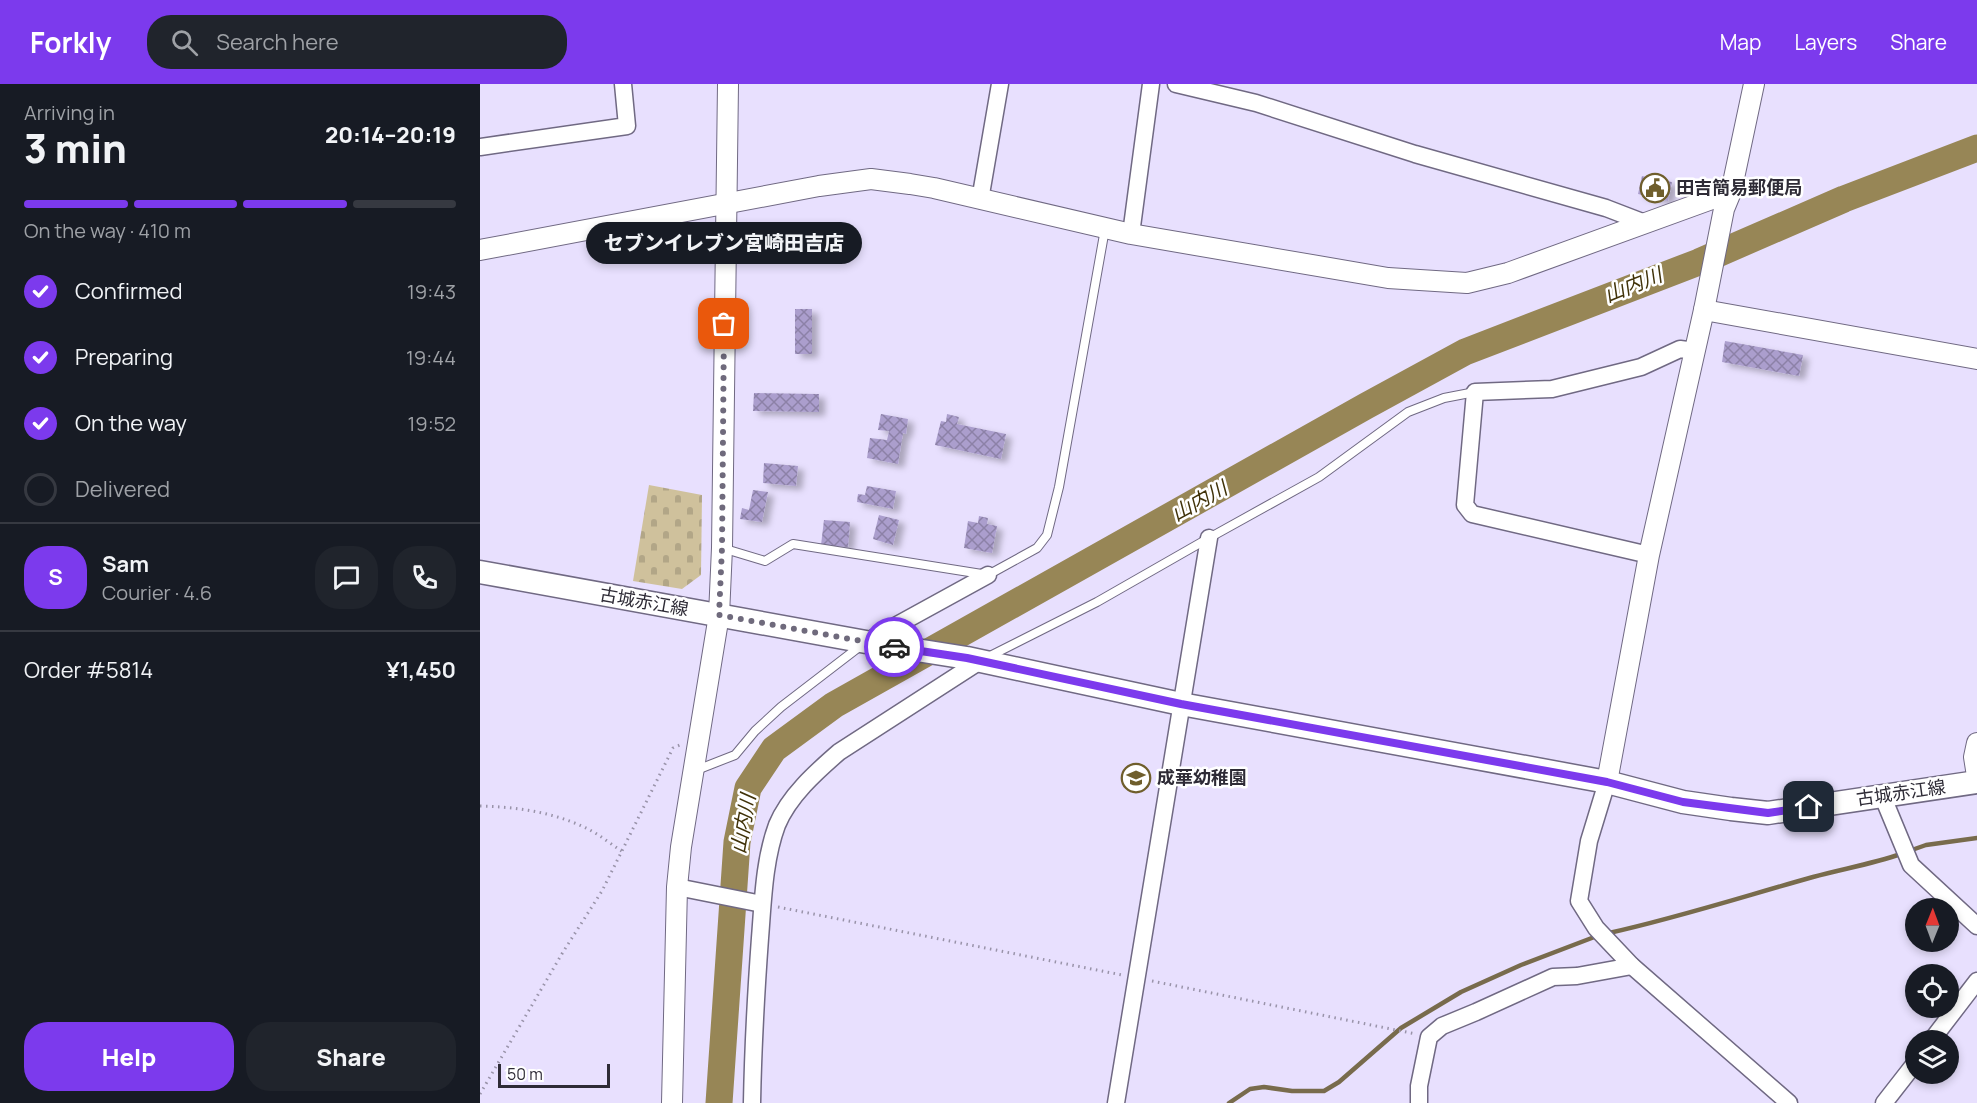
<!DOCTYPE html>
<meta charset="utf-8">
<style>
body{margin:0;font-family:Manrope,"Noto Sans JP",sans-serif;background:#20242c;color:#f1f3f6;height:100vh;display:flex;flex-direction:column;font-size:22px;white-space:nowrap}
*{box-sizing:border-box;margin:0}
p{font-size:20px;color:#9ea1a6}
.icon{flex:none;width:33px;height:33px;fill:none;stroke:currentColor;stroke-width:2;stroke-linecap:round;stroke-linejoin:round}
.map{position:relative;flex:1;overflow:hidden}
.details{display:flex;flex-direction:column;background:#171b24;width:480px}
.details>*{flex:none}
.needle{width:39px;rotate:1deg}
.controls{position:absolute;left:1425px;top:814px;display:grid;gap:12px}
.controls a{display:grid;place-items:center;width:54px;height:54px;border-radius:50%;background:#171b24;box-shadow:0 3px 9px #0003;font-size:30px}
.scale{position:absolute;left:18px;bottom:15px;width:112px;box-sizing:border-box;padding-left:6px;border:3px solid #2e2b36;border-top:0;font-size:16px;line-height:21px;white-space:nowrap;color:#2e2b36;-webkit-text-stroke:4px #fff;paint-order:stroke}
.pin{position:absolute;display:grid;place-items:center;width:51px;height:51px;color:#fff;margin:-26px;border-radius:12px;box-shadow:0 3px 9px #0006}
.courier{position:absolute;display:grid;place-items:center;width:60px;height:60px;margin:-30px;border:4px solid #7c3aed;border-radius:50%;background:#fff;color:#222;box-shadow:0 2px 8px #0007}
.bubble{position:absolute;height:42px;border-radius:21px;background:#171b24;box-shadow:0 3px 9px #0003;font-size:20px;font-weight:800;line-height:42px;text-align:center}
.summary em{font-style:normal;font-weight:800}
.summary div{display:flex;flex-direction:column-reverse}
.summary{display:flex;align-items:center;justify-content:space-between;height:102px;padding:0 24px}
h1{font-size:39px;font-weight:800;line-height:45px}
.bar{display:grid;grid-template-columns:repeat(4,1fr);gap:9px 6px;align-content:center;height:72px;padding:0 24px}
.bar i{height:8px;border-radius:4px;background:#363941}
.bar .active{background:#7c3aed}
.bar p{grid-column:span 4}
.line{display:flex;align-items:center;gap:15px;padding:0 24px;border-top:2px solid #363941}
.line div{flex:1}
.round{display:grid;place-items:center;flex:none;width:63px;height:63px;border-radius:24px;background:#20242c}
ol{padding:0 24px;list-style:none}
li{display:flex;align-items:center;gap:18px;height:66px}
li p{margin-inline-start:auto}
li .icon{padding:6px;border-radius:50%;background:#7c3aed;color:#fff;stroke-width:4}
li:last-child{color:#9ea1a6}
li i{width:33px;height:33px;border:3px solid #363941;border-radius:50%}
.button{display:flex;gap:12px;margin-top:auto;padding:12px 24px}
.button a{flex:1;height:69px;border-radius:24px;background:#7c3aed;color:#fff;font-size:24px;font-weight:800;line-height:69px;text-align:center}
.button a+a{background:#20242c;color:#f1f3f6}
header{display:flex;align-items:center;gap:36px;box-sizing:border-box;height:84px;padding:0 30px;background:#7c3aed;color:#fff}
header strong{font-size:28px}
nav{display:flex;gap:33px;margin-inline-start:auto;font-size:21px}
.search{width:420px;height:54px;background:#20242c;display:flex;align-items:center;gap:15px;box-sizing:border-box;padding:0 21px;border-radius:24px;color:#9ea1a6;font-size:22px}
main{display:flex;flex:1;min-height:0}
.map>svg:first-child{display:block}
.cemetery{fill:url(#cemetery-stones)}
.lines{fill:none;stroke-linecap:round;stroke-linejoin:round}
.stream{stroke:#786b4c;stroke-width:4.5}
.river{stroke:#978656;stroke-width:27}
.building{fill:url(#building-cross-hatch);filter:url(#shadow)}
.service-casing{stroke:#706983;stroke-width:10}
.minor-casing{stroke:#706983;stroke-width:19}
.tertiary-casing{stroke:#706983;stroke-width:22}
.secondary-casing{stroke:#706983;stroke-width:25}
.path{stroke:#9993a9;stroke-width:3;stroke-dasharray:1.5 4.5;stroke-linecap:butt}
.service{stroke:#fff;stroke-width:8}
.minor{stroke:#fff;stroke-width:16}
.tertiary{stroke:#fff;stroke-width:20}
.secondary{stroke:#fff;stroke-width:22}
.done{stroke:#6f6a7c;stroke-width:6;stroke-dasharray:0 10.8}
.route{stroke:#7c3aed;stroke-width:8}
.labels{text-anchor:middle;stroke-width:5;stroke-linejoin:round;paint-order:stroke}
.poi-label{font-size:18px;font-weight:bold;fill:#2e2b36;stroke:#fff;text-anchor:start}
.street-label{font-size:18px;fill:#2e2b36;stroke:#fff}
.water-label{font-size:20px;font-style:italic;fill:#403209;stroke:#fff}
</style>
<header>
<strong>Forkly</strong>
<div class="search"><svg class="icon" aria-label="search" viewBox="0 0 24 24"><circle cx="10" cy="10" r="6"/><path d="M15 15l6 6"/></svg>Search here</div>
<nav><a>Map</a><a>Layers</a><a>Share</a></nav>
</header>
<main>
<section class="details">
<div class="summary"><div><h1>3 min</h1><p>Arriving in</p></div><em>20:14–20:19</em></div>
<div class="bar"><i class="active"></i><i class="active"></i><i class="active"></i><i></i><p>On the way · 410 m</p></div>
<ol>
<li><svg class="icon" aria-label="check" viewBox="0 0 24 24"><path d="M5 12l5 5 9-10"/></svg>Confirmed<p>19:43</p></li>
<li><svg class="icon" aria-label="check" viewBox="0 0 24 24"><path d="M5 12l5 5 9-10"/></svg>Preparing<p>19:44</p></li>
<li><svg class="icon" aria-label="check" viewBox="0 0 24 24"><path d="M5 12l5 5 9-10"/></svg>On the way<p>19:52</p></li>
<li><i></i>Delivered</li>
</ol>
<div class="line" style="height:108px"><b class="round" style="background:#7c3aed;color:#fff">S</b><div><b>Sam</b><p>Courier · 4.6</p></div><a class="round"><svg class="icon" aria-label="chat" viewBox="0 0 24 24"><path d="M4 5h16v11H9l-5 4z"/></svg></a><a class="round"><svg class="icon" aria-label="phone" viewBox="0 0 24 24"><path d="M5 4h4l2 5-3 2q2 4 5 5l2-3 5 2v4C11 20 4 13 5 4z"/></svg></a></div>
<div class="line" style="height:78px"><div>Order #5814</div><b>¥1,450</b></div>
<div class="button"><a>Help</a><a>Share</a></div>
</section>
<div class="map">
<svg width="1497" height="1019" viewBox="0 0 1497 1019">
<defs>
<pattern id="cemetery-stones" width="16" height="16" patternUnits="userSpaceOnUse" patternTransform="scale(1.5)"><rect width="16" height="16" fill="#cfc19c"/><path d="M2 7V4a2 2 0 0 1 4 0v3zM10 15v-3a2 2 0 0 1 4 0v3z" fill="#b2a687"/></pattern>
<pattern id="building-cross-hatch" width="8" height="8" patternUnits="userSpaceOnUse" patternTransform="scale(1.5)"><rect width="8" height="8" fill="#ab9ecd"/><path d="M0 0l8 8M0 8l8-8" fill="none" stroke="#8c81a7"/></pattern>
<filter id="shadow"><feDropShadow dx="6" dy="4" stdDeviation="3" flood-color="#0004"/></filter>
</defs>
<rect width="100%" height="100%" fill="#e8e0fe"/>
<polygon class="cemetery" points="169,401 222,411 221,491 202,505 153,497"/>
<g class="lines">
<g class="stream">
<polyline points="1429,767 1446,761 1497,754"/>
<path d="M1129,849c68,-15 136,-37 204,-56 29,-8 59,-13 88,-23"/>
<polyline points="749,1019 770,1005 784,1003 812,1007 844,1007 859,998 921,944 981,908 1041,881 1117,852"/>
</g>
<polyline class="river" points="239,1019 257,758 268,704 294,665 354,621 886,322 985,268 1219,178 1364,115 1497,64"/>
</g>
<g class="building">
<polygon points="1162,92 1192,98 1188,117 1158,110"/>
<rect x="315" y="225" width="17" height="45"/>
<polygon points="1245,257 1323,271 1319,292 1242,278"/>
<polygon points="274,309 339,310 339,328 273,327"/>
<polygon points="401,330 428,335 426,350 423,349 418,380 387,374 390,354 407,356 409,347 398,346"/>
<polygon points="467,330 479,333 477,340 526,350 521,375 455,361 461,337 466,338"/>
<polygon points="284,379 318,382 316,402 283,399"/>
<polygon points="387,402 416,407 413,425 377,418 378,410 385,411"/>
<polygon points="273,406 288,408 282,438 260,435 262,424 269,426"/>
<polygon points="399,431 419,436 413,461 393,455"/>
<polygon points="499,432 508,434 507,440 517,442 512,469 484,464 488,437 498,439"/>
<polygon points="344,436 370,438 368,463 341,461"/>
</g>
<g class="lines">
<g class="service-casing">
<g id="service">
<polyline points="242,464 285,477 313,460 508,491 557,464 567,451 579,403 625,145"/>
<polyline points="508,573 617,518 729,454 839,393 928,328 964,314 995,308"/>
<polyline points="214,687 255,671 275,647 301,623 383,560"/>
</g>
</g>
<g class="minor-casing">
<g id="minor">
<polyline points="696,0 776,19 935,70 1126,124 1165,139"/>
<polyline points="0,63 147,42 143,0"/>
<polyline points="500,116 520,0"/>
<polyline points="651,150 671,0"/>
<polyline points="1169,471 992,430 985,421 995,308 1072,305 1161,283 1200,265 1215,267"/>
<polyline points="386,558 508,491"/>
<polyline points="1127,698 1109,757 1099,817 1116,844 1152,882 1309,1019"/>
<polyline points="1402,711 1431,781 1497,842"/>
<polyline points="197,803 282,820"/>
<polyline points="1451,957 1497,897"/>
<path d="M272,1019c1,-55 4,-110 8,-165 3,-37 4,-78 17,-113 12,-29 39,-53 62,-73l141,-91"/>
<polyline points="636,1019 729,454"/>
<polyline points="939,1019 939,1002 949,953 962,942 996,928 1073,893 1097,892 1152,882"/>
<polyline points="1404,1019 1436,978"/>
</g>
</g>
<g class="tertiary-casing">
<g id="tertiary">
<polyline points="0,166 339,102 391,95 430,100 454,104 651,150 908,194 987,199 1028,189 1251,108"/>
<polyline points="1224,226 1497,275"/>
<polyline points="1497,659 1494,673 1497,692"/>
<polyline points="1127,698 1169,471 1224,226 1244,125 1251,108 1274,0"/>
<polyline points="192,1019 197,803 201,763 239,531 242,464 248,0"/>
</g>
</g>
<g class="secondary-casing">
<polyline id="secondary" points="0,488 386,558 487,574 701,620 1127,698 1203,718 1251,725 1288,729 1497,698"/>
</g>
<g class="path">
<path d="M0,722c37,1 74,6 108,23 12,6 24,16 35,23"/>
<polyline points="298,823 642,891"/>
<polyline points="672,897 936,950"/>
<polyline points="0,1010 83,868 122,807 193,664 202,660"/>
</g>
<use href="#service" class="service"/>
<use href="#minor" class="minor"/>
<use href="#tertiary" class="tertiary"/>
<use href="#secondary" class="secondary"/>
</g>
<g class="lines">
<polyline class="done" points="244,240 242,464 239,531 414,563"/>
<polyline class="route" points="414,563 487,574 701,620 1127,698 1203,718 1288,729 1329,723"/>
</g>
<defs>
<g id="civic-ring" transform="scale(1.5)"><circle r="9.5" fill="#fff" stroke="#6f5e2c" stroke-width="1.5"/><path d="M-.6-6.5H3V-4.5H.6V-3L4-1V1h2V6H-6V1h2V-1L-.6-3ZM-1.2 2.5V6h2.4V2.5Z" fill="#6f5e2c"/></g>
<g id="school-ring" transform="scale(1.5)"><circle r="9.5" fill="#fff" stroke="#6f5e2c" stroke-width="1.5"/><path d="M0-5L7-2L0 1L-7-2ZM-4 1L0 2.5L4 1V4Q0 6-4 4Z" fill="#6f5e2c"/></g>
</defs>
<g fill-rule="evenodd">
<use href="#civic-ring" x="1175" y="104"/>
<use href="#school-ring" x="656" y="694"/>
</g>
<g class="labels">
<g class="poi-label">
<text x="1196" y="110">田吉簡易郵便局</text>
<text x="677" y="700">成華幼稚園</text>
</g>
<g class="street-label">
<text transform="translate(164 518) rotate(10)" y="6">古城赤江線</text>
<text transform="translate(1421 709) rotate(-8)" y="6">古城赤江線</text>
</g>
<g class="water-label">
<text transform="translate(1153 201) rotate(-22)" y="7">山内川</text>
<text transform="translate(719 417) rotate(-29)" y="7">山内川</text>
<text transform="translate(263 740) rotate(-80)" y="7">山内川</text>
</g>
</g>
</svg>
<div class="controls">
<a><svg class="needle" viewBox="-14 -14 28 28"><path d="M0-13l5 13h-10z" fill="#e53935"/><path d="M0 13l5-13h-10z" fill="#9ea1a6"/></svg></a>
<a><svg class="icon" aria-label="locate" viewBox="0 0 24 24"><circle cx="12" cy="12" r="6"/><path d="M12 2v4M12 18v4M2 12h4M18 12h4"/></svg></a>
<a><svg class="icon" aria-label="layers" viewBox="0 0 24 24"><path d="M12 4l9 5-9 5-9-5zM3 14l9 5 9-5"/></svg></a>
</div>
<div class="scale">50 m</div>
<div class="pin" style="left:244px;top:240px;background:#ea580c"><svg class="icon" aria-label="bag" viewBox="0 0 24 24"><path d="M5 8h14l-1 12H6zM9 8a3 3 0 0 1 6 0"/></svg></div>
<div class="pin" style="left:1329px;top:723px;background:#1f2937"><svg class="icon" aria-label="home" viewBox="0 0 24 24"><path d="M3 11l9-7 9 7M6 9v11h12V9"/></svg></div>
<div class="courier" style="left:414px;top:563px"><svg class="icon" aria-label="car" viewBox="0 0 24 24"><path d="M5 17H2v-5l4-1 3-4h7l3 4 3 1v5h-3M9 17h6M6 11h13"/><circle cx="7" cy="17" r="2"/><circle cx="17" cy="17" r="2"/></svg></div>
<div class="bubble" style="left:106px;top:138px;width:276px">セブンイレブン宮崎田吉店</div>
</div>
</main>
